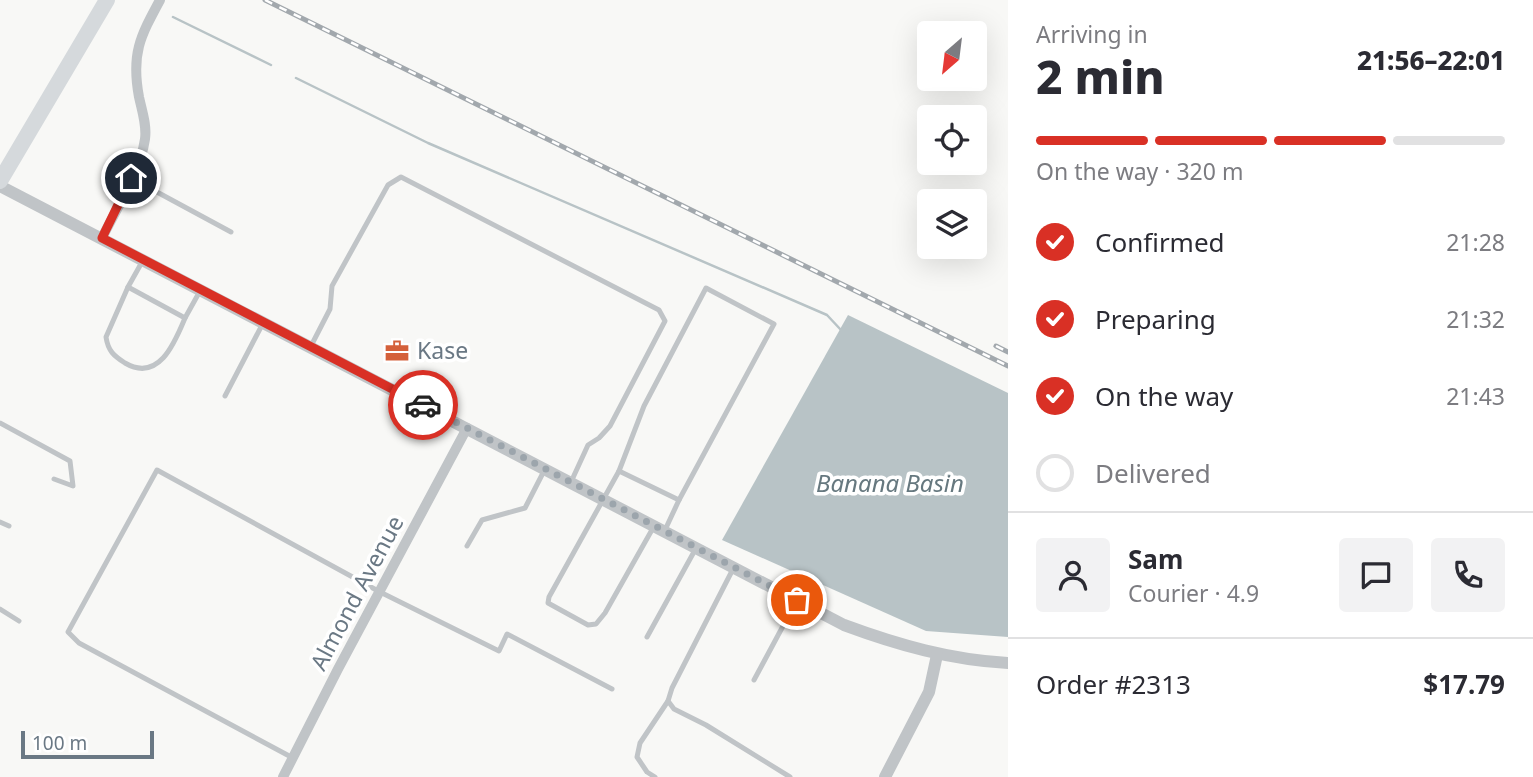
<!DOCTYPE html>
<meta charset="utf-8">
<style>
body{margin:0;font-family:"Noto Sans",sans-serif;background:#f2f2f3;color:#2b2b33;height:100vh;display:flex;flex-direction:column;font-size:26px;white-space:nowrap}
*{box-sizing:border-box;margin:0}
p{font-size:23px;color:#7c7c81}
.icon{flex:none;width:38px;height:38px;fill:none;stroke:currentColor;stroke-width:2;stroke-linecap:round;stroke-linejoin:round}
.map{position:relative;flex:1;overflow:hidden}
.sheet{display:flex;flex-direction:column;background:#fff;width:525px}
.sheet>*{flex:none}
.needle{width:46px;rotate:208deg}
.tools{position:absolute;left:917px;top:21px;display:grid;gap:14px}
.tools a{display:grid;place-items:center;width:70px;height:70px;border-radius:7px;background:#fff;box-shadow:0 7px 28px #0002;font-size:35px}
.scale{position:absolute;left:21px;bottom:18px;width:133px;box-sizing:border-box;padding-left:7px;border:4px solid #6a7884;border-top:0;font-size:19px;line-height:24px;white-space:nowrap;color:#6a7884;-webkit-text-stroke:5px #fff;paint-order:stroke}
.pin{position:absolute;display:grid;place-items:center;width:60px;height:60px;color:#fff;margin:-30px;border:4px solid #fff;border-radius:50%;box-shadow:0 2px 7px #0007}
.courier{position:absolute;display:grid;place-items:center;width:70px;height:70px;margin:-35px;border:5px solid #d93025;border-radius:50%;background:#fff;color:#222;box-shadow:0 2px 9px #0007}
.headline em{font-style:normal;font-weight:800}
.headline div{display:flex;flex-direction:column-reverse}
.headline{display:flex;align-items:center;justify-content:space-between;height:119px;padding:0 28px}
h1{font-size:46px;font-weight:800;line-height:52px}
.bar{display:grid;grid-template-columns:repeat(4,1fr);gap:10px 7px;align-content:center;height:84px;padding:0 28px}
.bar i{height:9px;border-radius:5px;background:#e1e1e2}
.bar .selected{background:#d93025}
.bar p{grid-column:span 4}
.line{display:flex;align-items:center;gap:18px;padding:0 28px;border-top:2px solid #e1e1e2}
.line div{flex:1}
.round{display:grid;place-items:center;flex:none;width:74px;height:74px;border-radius:7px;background:#f2f2f3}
ol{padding:0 28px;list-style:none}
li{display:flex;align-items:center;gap:21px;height:77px}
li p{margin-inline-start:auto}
li .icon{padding:7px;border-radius:50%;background:#d93025;color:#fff;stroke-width:4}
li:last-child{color:#7c7c81}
li i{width:38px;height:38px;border:4px solid #e1e1e2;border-radius:50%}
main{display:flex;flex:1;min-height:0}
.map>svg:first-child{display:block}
.water{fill:#b8c3c6}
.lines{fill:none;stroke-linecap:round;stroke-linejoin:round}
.stream{stroke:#b8c3c6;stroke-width:2.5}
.service{stroke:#c0c4c7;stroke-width:5}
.minor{stroke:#c0c4c7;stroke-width:10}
.tertiary{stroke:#c0c4c7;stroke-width:12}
.primary{stroke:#d5d9dc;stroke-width:16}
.rail-casing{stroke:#a2a8ad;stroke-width:5}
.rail{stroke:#fff;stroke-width:2.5;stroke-dasharray:8;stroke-linecap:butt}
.done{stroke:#9ca5ac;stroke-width:7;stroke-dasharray:0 12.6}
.route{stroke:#d93025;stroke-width:9}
.labels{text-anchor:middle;stroke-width:7;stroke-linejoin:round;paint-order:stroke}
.poi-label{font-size:23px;fill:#6a7884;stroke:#fff;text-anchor:start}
.street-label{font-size:23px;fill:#6a7884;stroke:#fff}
.water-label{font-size:24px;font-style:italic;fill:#66787f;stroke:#fff}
</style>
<main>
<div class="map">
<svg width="1008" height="777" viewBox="0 0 1008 777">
<rect width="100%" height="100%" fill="#f8f8f6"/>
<polygon class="water" points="848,315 1008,393 1008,637 926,631 722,540"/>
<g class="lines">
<g class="stream">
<polyline points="173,17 271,65"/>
<polyline points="296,78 428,143 827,315 841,330"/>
</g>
<g class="service">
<polyline points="131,178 231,232"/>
<polyline points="142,262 128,287 185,318 200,291"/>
<path d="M128,287l-22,50c2,14 8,19 19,26 34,20 50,-21 60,-45"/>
<polyline points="311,346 330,309 332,286 388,185 401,177 659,310 665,321 610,426 599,438 588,445 571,482"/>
<polyline points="225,396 262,325"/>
<polyline points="0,423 70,461 73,486 54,479"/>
<polyline points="619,471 644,406 706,288 774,324 679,500"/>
<polyline points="0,522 9,526"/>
<polyline points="653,528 605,613 596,624 588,625 548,603 549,597 619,471 679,500 665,530"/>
<polyline points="467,546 482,520 525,508 545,469"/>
<polyline points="733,569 672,688 668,701 674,709 706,725 790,777"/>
<polyline points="0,609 19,621"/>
<polyline points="647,637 695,550"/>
<polyline points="754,680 797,600"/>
<polyline points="293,758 79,643 68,632 157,470 380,592 499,651 507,634 612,689"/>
<polyline points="655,777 647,772 637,757 640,743 668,701"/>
</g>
<g class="minor">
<path d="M102,238c15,-31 38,-65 43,-99 2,-14 -3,-28 -6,-42 -8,-43 1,-60 21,-97"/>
<polyline points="283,777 338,669 467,428"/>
</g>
<g class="tertiary">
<path d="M0,186l844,439c54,20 107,35 164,38"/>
<polyline points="885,777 929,692 937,655"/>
</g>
<polyline class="primary" points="0,181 107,0"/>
<g class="rail-casing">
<g id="rail">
<polyline points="265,0 1008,366"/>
<polyline points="996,346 1008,352"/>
</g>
</g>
<use href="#rail" class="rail"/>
</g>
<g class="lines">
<polyline class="done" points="423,405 797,600"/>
<polyline class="route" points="131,178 102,238 423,405"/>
</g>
<defs>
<g id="office-bare" transform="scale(1.89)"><path d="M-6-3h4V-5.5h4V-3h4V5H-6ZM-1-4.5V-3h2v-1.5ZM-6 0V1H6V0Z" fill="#d4603a" stroke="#fff" stroke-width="2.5" paint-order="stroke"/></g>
</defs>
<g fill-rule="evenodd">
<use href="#office-bare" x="397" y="351"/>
</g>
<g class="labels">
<g class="poi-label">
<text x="417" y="359">Kase</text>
</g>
<g class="street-label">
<text transform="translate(357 593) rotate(-62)" y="8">Almond Avenue</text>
</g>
<g class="water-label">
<text x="890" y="492">Banana Basin</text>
</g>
</g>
</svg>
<div class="tools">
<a><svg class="needle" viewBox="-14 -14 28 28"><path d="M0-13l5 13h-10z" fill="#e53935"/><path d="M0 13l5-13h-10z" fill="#7c7c81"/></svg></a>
<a><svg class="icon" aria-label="locate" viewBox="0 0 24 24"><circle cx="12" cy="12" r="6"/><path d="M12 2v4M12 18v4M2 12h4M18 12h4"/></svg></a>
<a><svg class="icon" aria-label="layers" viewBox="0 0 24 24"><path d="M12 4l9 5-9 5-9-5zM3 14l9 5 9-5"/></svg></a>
</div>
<div class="scale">100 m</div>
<div class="pin" style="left:797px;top:600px;background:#ea580c"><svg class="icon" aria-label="bag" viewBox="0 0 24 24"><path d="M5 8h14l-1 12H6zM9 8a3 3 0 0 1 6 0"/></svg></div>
<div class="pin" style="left:131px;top:178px;background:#1f2937"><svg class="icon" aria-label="home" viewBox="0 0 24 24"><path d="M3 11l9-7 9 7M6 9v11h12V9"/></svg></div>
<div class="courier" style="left:423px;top:405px"><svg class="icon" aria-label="car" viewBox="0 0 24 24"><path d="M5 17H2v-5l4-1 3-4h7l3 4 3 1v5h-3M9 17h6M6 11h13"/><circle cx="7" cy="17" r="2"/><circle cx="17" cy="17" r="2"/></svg></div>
</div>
<section class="sheet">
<div class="headline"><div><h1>2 min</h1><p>Arriving in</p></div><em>21:56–22:01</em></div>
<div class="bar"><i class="selected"></i><i class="selected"></i><i class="selected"></i><i></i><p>On the way · 320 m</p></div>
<ol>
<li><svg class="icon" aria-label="check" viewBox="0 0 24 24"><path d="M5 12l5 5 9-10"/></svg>Confirmed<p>21:28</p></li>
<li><svg class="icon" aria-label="check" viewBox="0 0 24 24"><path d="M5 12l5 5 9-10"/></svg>Preparing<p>21:32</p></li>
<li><svg class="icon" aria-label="check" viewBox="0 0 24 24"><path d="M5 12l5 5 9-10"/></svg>On the way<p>21:43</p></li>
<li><i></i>Delivered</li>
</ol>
<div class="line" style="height:126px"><a class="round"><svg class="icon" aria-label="person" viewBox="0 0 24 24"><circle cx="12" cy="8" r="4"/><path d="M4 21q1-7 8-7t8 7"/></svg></a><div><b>Sam</b><p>Courier · 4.9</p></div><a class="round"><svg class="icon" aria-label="chat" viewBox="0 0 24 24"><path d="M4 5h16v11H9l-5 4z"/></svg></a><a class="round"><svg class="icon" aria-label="phone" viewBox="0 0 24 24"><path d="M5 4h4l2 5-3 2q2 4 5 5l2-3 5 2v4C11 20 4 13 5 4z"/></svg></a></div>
<div class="line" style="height:91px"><div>Order #2313</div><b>$17.79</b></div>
</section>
</main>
